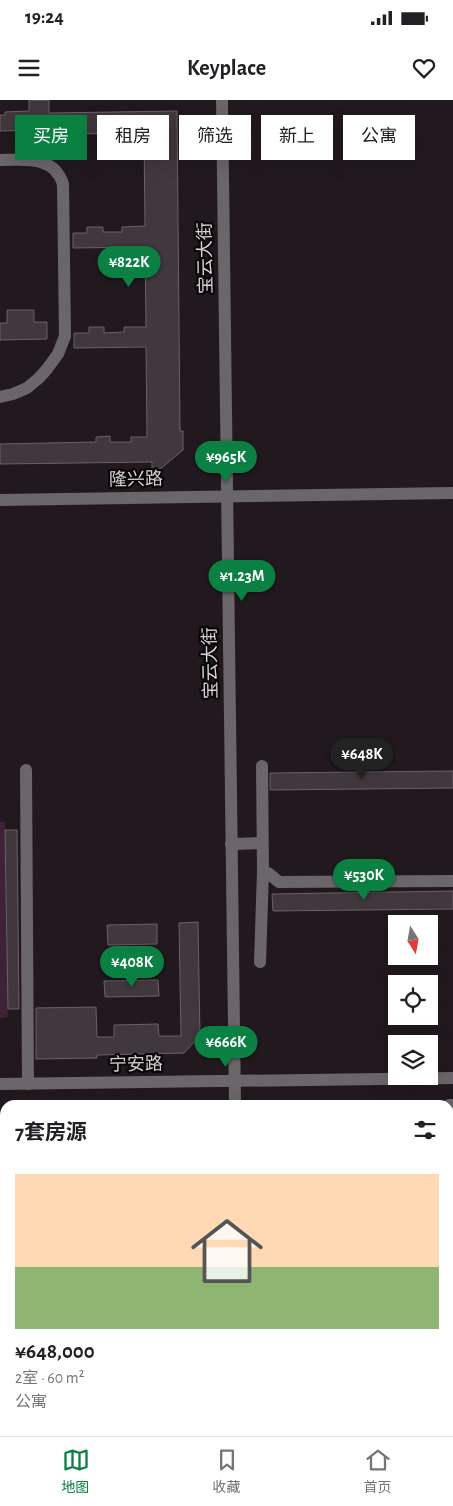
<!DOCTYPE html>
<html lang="zh">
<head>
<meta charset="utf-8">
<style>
	body { margin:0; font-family:"Alegreya Sans","Noto Sans SC",sans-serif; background:#f2f2f2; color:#202124; height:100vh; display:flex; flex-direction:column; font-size:19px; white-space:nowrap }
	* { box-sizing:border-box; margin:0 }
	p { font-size:16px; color:#757577 }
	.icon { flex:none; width:28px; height:28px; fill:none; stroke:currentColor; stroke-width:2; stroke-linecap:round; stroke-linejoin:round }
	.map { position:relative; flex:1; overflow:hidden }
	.side { position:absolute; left:0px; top:1000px; width:454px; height:336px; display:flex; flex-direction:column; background:#fff; border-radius:15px 15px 0 0; box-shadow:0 5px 20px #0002 }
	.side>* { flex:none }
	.guide { position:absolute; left:15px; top:15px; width:424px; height:45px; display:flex; gap:10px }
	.needle { width:32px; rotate:169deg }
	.controls { position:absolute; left:388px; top:815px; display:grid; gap:10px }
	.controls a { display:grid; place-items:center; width:50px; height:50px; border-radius:0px; background:#fff; box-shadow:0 5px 20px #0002; font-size:25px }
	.price { position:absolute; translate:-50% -42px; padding:0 11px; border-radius:18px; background:#0b8043; color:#fff; font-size:16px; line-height:32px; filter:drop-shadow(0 1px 2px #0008) }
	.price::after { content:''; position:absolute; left:50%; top:30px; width:15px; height:11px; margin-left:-8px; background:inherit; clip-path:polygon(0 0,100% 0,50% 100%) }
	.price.on { background:#222; color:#fff }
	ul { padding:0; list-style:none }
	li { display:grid; align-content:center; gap:10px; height:265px; padding:0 15px }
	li+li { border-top:1px solid #e0e0e0 }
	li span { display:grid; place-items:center; height:155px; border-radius:0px; color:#555 }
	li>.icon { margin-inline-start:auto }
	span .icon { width:90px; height:90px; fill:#fffc; stroke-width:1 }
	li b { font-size:21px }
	h2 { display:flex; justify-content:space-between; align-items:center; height:60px; padding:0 15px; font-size:21px }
	.tag { padding:0 18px; border-radius:0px; background:#fff; box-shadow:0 5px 20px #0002; font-size:18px; line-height:45px }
	.tag.on { background:#0b8043; color:#fff }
	.status { display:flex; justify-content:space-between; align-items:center; height:35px; padding:0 25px; background:#fff; direction:ltr }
	.status svg { height:14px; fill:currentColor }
	header { display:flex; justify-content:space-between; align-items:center; height:65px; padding:0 15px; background:#fff; font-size:22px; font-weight:700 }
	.menu { display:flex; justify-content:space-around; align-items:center; height:70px; border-top:1px solid #e0e0e0; background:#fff; font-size:14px; color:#757577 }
	.menu a { display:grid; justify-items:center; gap:2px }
	.menu .on { color:#0b8043 }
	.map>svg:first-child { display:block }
	.green { fill:#402237 }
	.building { fill:#41383e; stroke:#6b6167 }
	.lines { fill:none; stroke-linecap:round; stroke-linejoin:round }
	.path { stroke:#7a7378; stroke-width:2; stroke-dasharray:2.5 4; stroke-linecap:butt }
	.minor { stroke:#6b6669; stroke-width:12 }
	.labels { text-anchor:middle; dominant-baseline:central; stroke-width:4.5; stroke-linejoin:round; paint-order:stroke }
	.street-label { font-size:18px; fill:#d9d3d7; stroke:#080607 }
</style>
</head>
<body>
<div class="status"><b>19:24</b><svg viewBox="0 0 49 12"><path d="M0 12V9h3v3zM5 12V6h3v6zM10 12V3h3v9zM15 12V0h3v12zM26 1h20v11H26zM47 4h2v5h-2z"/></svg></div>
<header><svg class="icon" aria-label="menu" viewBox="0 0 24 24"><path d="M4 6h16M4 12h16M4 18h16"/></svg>Keyplace<svg class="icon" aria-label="heart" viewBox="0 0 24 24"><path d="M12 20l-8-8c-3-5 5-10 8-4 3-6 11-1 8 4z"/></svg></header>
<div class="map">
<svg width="453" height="1336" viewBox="0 0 453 1336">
	<rect width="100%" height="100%" fill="#21191e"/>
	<path class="green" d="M0 722H5L8 917 0 918Z"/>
	<g class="building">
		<path d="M29 0H49V13L177 11 180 331H183V350L160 369 152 370V362L0 364V344L96 342V337L110 336V342H131V337H147L146 247 74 248V233H89V227H104V233L124 232V227H146L145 147 73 148V133H87V127H103V132H122V127L145 126 144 33 69 34V29L0 31V15H5V12L29 11Z"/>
		<path d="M7 210H34V222H47V239L0 240V223H7Z"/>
		<path d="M453 671V688L270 690V673Z"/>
		<path d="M5 730H17L19 909H8Z"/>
		<path d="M453 791V809L273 811 272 794Z"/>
		<path d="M198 822 200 936 184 953 97 955V958L36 959V908L96 907 97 937H114V925L158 924 159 936H181L179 823Z"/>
		<path d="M157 824V844L108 845 107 825Z"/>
		<path d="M158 880 159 896 105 897 104 881Z"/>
	</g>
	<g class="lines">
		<g class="path">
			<path d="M449 1265 453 1262"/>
			<path d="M449 1292 453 1295"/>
		</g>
		<g class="minor">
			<path d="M222 0 235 1005"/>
			<path d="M0 60C24 60 54 55 63 84L65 236 58 254 47 269 39 278 27 288 13 294 0 297"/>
			<path d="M0 400 453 393"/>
			<path d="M26 670 28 984"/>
			<path d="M231 744 262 743"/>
			<path d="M263 771 268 773 279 782 453 781"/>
			<path d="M260 862 263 771 262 666"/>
			<path d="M0 984 453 978"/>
			<path d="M449 1005H453"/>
			<path d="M0 1076H5"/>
			<path d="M0 1127H5"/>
			<path d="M0 1182H5"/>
			<path d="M449 1213H453"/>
			<path d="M0 1235H5"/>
			<path d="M0 1285H5"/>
			<path d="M241 1331V1336"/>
			<path d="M293 1331 308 1332 313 1336"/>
			<path d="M117 1336V1331"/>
		</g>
	</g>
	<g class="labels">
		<g class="street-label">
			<text transform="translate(206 158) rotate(-91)">宝云大街</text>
			<text transform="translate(136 380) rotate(-1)">隆兴路</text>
			<text transform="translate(211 563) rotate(-91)">宝云大街</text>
			<text transform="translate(136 965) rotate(-1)">宁安路</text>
		</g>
	</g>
</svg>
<div class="controls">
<a><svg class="needle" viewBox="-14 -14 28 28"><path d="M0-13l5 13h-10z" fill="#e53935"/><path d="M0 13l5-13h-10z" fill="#757577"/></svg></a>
<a><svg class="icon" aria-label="locate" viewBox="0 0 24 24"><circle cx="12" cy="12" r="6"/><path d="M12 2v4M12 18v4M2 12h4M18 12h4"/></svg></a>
<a><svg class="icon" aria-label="layers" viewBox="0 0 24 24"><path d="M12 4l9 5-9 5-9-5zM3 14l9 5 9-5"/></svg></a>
</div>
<b class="price" style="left:129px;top:188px">¥822K</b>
<b class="price" style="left:226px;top:383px">¥965K</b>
<b class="price" style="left:242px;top:502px">¥1.23M</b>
<b class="price on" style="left:362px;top:680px">¥648K</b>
<b class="price" style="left:364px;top:801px">¥530K</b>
<b class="price" style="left:132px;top:888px">¥408K</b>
<b class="price" style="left:226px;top:968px">¥666K</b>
<div class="guide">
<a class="tag on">买房</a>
<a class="tag">租房</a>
<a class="tag">筛选</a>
<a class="tag">新上</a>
<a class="tag">公寓</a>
</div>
<section class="side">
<h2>7套房源<svg class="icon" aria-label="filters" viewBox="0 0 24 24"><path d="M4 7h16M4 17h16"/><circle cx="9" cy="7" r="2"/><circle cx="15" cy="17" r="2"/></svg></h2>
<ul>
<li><span style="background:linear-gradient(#ffd9b3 60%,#8fb573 0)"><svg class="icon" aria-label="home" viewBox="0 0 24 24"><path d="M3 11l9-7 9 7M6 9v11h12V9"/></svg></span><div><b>¥648,000</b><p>2室 · 60 m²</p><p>公寓</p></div></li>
</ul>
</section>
</div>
<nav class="menu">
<a class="on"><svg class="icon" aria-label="map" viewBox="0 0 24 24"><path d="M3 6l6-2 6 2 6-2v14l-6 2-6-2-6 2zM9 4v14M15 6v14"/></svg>地图</a>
<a><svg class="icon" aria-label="saved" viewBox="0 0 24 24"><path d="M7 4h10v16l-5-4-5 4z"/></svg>收藏</a>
<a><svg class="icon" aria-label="home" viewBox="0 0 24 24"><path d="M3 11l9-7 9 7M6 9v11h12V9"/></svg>首页</a>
</nav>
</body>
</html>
